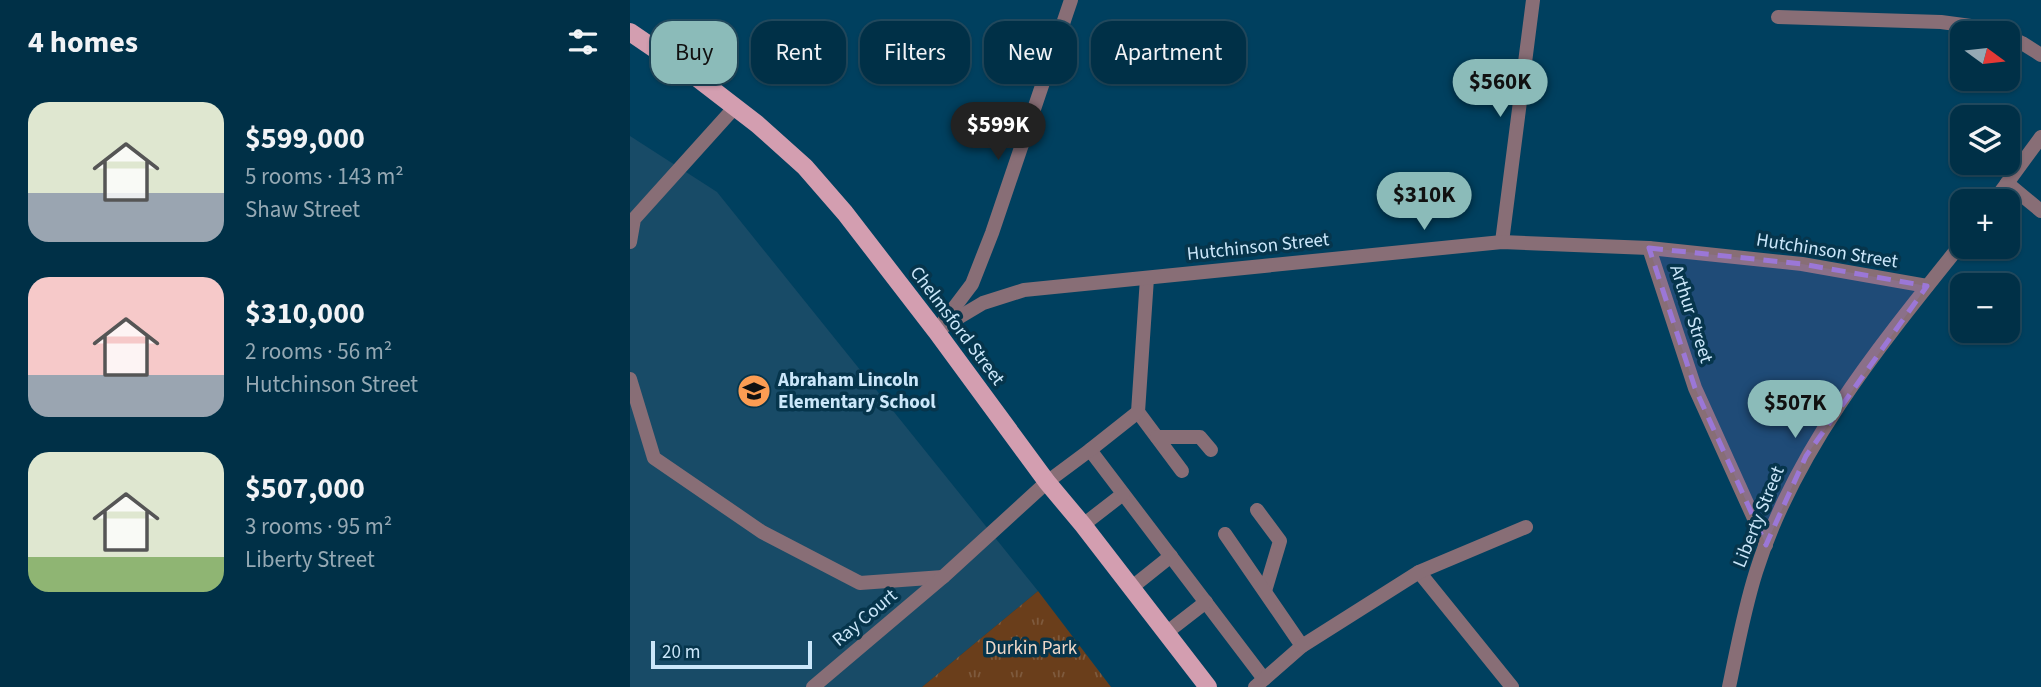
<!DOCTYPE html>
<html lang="en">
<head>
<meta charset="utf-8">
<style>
	body { margin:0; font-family:"Source Sans 3",sans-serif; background:#0a384e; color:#f1f3f6; height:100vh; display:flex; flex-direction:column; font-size:26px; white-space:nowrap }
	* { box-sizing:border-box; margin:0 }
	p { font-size:23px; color:#95a9b4 }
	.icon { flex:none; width:38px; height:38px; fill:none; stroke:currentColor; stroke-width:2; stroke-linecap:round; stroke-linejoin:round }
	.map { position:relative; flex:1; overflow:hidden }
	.side { display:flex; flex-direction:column; background:#003047; width:630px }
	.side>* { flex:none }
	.hud { position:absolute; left:21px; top:21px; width:665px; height:63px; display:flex; gap:14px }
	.needle { width:46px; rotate:105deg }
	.controls { position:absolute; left:1320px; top:21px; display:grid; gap:14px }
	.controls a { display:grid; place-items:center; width:70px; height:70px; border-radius:14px; background:#003047; box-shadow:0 2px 5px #0004,0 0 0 2px #224b60; font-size:35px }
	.scale { position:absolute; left:21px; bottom:18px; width:161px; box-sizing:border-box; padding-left:7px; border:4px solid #cbe7fa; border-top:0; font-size:19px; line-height:24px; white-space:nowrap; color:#cbe7fa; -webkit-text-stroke:5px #06354c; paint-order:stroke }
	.price { position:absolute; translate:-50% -60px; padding:0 16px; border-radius:24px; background:#8bbbb9; color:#111; font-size:23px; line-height:46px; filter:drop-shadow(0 2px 4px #0008) }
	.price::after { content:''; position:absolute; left:50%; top:42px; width:21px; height:16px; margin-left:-10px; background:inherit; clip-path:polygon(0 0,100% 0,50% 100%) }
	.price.selected { background:#222; color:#fff }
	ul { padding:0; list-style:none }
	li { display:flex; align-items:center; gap:21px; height:175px; padding:0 28px }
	li span { display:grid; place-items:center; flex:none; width:196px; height:140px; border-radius:21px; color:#555 }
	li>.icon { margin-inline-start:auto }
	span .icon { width:84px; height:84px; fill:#fffc; stroke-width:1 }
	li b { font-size:30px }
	h2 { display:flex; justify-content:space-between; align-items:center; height:84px; padding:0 28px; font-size:30px }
	.chip { padding:0 24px; border-radius:21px; background:#003047; box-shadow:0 2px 5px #0004,0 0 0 2px #224b60; font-size:24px; line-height:63px }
	.chip.selected { background:#8bbbb9; color:#111 }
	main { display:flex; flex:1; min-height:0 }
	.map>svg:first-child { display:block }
	.built { fill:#184b67 }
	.grass { fill:url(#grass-tufts) }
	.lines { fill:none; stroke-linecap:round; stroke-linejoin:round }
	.service { stroke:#886e76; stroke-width:14 }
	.minor { stroke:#886e76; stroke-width:14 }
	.tertiary { stroke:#886e76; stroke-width:14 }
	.primary { stroke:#d39eb0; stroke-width:18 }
	.marked { fill:#9b77d7; fill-opacity:0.2; stroke:#9b77d7; stroke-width:5; stroke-dasharray:14 9; stroke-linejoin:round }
	.labels { text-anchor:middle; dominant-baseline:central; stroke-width:7; stroke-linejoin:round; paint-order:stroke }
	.street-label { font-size:19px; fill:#cbe7fa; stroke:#06354c }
	.poi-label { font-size:19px; font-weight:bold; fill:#cbe7fa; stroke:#06354c; text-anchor:start }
	.park-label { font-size:19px; fill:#f0d8c8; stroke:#06354c }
</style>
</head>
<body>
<main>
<section class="side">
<h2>4 homes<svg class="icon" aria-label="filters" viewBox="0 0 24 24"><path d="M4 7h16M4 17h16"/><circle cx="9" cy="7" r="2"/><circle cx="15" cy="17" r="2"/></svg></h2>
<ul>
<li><span style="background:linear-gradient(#dfe7d0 65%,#9aa5b1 0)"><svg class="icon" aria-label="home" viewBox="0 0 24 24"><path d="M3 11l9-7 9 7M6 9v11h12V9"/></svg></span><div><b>$599,000</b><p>5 rooms · 143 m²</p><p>Shaw Street</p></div></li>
<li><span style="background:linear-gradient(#f6c9c9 70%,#9aa5b1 0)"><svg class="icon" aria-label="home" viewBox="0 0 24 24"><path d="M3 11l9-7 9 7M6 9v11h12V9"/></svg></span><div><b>$310,000</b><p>2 rooms · 56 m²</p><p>Hutchinson Street</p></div></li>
<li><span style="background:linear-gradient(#dfe7d0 75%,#8fb573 0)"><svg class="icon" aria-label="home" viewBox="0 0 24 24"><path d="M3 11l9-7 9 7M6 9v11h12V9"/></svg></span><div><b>$507,000</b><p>3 rooms · 95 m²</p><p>Liberty Street</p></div></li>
</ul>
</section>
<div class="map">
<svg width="1411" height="687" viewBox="0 0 1411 687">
	<defs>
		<pattern id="grass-tufts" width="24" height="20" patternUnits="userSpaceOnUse" patternTransform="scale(1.75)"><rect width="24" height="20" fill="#6a3e1b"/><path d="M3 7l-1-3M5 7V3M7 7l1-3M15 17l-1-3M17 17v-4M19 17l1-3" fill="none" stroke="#7e5a3d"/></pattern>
	</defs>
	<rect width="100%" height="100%" fill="#00405f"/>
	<path class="built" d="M0 136 87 192 408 591 292 687H0Z"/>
	<path class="grass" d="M408 591 481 687H292Z"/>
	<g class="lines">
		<g class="service">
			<path d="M1148 17 1311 22 1363 29 1372 33"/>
			<path d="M1377 36 1392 43 1411 55"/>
			<path d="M0 242 4 219 105 107"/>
			<path d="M517 278 508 412 552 471"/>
			<path d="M0 379 24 458 132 532 230 583 313 577"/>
			<path d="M527 437H570L581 450"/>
			<path d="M460 450 634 679"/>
			<path d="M627 510 650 541 635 591"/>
			<path d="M453 525 493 494"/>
			<path d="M595 534 672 646 625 687"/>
			<path d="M789 572 882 687"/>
			<path d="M501 588 541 556"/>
			<path d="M536 633 576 602"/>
			<path d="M672 646 789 572 896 527"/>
			<path d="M183 687 313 577 417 482 460 450 508 412"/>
		</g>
		<g class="minor">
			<path d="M1377 183 1411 211"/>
			<path d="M872 242 903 0"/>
			<path d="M1019 248 1065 388 1136 545"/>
			<path d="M311 325 342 284 362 233 441 0"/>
			<path d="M306 331 353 303 394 290 872 242 1019 248 1172 264 1297 286"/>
		</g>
		<g class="tertiary">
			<path d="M1364 201 1411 137"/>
			<path d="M1099 687C1107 649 1114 610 1126 572 1165 448 1251 344 1332 243"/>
		</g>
		<path class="primary" d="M0 32 66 77 127 124 175 167 215 213 306 331 417 482 453 525 578 687"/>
	</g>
	<path class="marked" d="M1019 248 1172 264 1297 286 1176 456 1136 545 1065 388Z"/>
	<defs>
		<symbol id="school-disc" viewBox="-11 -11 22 22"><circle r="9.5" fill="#fc9d53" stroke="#06354c"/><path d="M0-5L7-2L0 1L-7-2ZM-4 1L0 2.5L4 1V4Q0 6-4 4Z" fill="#111"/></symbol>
	</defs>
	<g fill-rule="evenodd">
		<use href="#school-disc" x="105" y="372" width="38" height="38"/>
	</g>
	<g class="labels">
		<g class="street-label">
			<text transform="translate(628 247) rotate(-6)">Hutchinson Street</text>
			<text transform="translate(1197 251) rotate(9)">Hutchinson Street</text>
			<text transform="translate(1061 314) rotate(72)">Arthur Street</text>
			<text transform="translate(327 326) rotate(53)">Chelmsford Street</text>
			<text transform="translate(1129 517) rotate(-68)">Liberty Street</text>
			<text transform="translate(235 618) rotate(-40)">Ray Court</text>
		</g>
		<g class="poi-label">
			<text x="148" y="380">Abraham Lincoln<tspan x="148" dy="22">Elementary School</tspan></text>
		</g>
		<g class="park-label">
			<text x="401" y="648">Durkin Park</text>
		</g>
	</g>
</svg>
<div class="controls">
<a><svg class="needle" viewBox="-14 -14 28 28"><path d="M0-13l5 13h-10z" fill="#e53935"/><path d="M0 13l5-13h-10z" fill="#95a9b4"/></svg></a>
<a><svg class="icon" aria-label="layers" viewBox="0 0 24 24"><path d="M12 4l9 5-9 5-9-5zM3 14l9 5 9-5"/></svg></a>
<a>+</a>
<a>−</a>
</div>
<div class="scale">20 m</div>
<b class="price" style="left:870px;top:119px">$560K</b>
<b class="price selected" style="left:368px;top:162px">$599K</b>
<b class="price" style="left:794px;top:232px">$310K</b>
<b class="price" style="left:1165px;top:440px">$507K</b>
<div class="hud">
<a class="chip selected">Buy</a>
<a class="chip">Rent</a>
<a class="chip">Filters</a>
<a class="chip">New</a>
<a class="chip">Apartment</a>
</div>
</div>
</main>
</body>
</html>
